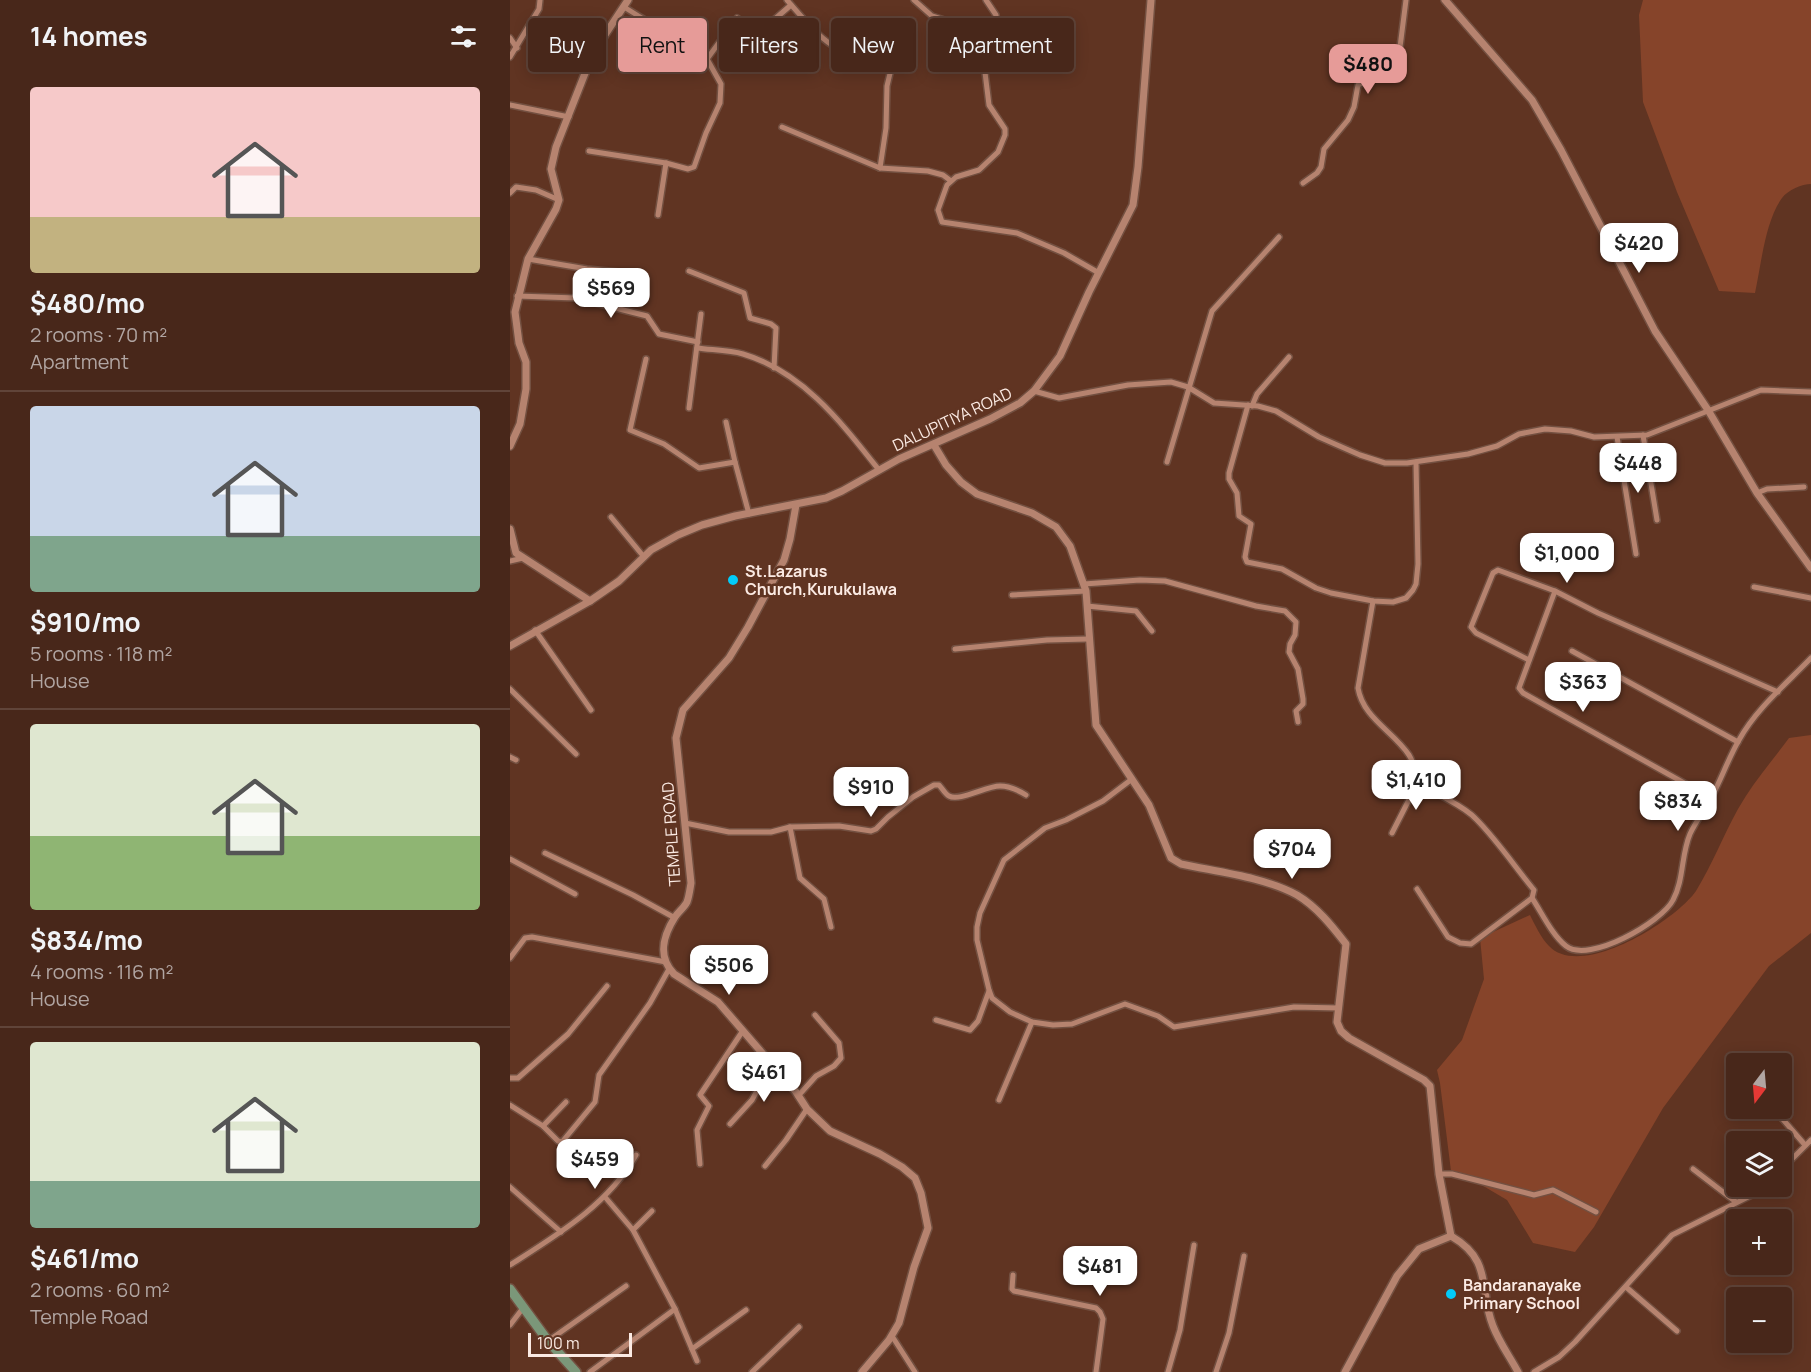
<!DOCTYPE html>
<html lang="en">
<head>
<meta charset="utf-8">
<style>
	body { margin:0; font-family:Manrope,sans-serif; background:#523327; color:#f1f3f6; height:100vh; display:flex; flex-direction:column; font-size:22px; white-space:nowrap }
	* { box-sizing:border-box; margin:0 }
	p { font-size:20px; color:#b1a5a2 }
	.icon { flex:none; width:33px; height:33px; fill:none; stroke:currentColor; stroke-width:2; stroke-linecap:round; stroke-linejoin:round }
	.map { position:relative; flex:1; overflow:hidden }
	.drawer { display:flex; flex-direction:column; background:#48271a; width:510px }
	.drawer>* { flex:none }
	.top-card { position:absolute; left:18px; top:18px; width:570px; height:54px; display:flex; gap:12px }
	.needle { width:39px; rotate:196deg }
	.buttons { position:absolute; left:1216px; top:1053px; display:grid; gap:12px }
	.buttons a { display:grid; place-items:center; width:66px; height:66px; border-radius:6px; background:#48271a; box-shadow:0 3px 15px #0003,0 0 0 2px #604439; font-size:30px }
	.scale { position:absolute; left:18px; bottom:15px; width:104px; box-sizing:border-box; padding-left:6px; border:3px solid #fbeae3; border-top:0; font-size:16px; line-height:21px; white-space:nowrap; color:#fbeae3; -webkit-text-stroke:4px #603422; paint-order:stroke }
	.price { position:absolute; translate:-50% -51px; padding:0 14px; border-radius:12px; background:#fff; color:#222; font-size:20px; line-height:39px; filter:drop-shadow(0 2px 3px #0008) }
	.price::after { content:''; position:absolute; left:50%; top:36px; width:18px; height:14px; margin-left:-9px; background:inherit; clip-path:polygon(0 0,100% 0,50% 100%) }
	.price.current { background:#e69b98; color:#111 }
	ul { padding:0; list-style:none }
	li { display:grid; align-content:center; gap:12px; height:318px; padding:0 30px }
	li+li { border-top:2px solid #604439 }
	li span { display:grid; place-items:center; height:186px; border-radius:6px; color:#555 }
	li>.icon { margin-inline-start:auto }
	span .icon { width:108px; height:108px; fill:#fffc; stroke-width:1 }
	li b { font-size:26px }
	h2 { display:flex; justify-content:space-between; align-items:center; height:72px; padding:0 30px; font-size:26px }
	.tag { padding:0 21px; border-radius:6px; background:#48271a; box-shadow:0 3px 15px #0003,0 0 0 2px #604439; font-size:21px; line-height:54px }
	.tag.current { background:#e69b98; color:#111 }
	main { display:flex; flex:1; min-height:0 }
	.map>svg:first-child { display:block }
	.green { fill:#86442a }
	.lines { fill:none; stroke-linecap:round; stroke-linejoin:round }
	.minor-casing { stroke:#735041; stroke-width:8 }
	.tertiary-casing { stroke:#735041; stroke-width:10 }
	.primary-casing { stroke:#735041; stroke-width:12 }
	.minor { stroke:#b6836f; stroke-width:5 }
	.tertiary { stroke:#b6836f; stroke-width:7 }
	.primary { stroke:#7b9779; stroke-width:9 }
	.poi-dot { fill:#02cbf9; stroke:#603422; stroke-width:2 }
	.labels { text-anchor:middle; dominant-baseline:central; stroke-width:5; stroke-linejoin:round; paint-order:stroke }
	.street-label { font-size:16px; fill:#fbeae3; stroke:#603422 }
	.poi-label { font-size:16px; font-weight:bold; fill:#fbeae3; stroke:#603422; text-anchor:start }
</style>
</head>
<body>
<main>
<section class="drawer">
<h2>14 homes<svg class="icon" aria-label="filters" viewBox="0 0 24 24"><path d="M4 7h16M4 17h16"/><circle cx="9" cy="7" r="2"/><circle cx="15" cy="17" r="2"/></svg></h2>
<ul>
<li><span style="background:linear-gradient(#f6c9c9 70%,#c2b280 0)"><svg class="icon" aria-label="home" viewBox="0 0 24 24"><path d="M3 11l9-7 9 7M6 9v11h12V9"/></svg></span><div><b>$480/mo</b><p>2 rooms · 70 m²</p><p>Apartment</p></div></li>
<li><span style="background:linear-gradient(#c9d6e8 70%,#7fa58c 0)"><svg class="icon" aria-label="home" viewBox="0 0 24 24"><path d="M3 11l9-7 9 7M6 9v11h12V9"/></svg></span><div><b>$910/mo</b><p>5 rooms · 118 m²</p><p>House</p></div></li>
<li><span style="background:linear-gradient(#dfe7d0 60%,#8fb573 0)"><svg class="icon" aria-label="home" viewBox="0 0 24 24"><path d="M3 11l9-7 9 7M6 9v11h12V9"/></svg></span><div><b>$834/mo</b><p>4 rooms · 116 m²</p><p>House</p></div></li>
<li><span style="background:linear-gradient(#dfe7d0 75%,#7fa58c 0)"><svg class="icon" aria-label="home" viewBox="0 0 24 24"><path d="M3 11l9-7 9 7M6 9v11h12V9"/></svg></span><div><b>$461/mo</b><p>2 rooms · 60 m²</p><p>Temple Road</p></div></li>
</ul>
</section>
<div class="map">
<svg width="1301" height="1372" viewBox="0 0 1301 1372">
	<rect width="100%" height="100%" fill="#603422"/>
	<g class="green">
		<path d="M1133 0H1301V184C1292 184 1278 190 1272 198 1255 221 1251 266 1245 293L1209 291 1167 192 1133 102 1129 15Z"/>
		<path d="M1301 735V933L1259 966 1153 1108 1084 1227 1065 1252 1023 1243 997 1200 953 1174 941 1171 930 1083 927 1070 952 1040 974 979 970 938 1020 915C1025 925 1031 938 1039 946 1071 980 1165 921 1186 891 1202 865 1213 836 1228 809 1242 784 1262 761 1279 738Z"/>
	</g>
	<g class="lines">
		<defs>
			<g id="minor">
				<path d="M277 0C310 38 326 60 381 61L382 65 377 86 376 128 370 168"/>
				<path d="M404 0 422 16 468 31 477 40"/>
				<path d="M476 0 486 15 487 24 485 33 477 40 473 56 479 105 495 129V135L488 152 469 170 446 177 437 185 428 210 432 222 507 233 554 253 589 273"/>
				<path d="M114 7 172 43"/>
				<path d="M0 38 7 48"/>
				<path d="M0 57 29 9 30 0"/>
				<path d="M0 105 59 117"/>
				<path d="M272 127 370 168 418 171 433 175 441 181"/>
				<path d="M79 151 156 163 178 169 184 167 196 133 210 103 211 84 197 59 227 18 246 32 251 31 281 5"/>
				<path d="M793 183 807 173 811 167 814 149 838 120 844 107 848 85 883 70 888 63 896 0"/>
				<path d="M0 193 6 187 26 190 49 200"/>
				<path d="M148 215 156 163"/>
				<path d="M18 259 77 269 119 273"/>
				<path d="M179 271 234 293 240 318 261 324 266 328 264 368"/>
				<path d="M7 296 66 298 137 316 149 334 188 342"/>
				<path d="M187 348C202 350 219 350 233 354 293 372 331 422 369 470"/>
				<path d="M136 359 120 430 154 444 189 468 225 462 239 514"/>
				<path d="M524 391 549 398 618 385 661 382 678 387 704 403 748 406 766 411 809 437 850 455 875 463H897L958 454 987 446 1009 434 1035 429 1061 431 1084 437 1137 435 1251 390 1301 392"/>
				<path d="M738 405 719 473V479L727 493 729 516 741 524 735 557 737 562 772 569 806 588 821 593 863 601 883 602 896 598 903 590 906 584 908 564 906 462"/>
				<path d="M742 406 747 394 779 357"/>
				<path d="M179 408 191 314"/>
				<path d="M216 422 225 462"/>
				<path d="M1133 435 1147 520"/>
				<path d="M1107 437 1126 554"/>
				<path d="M657 462 702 311 769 237"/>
				<path d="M1247 493 1257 489 1294 487"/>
				<path d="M101 517 134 557"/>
				<path d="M0 561 13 558"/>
				<path d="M574 584 630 580 655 581 746 606 775 611 786 622 785 635 780 644 779 652 788 669 793 699V704L786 711 788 722"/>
				<path d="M1244 587 1301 598"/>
				<path d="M1045 591 1009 688 1013 693 1201 798"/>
				<path d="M502 595 576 591"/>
				<path d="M863 601 848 688C853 718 883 731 899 755 905 764 903 774 913 783 929 798 951 803 966 819 987 840 1005 867 1024 890L1022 898 961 944 950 943 938 937 907 889"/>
				<path d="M577 606 626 611 642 631"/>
				<path d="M25 630 81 710"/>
				<path d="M445 649 537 640 578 639"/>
				<path d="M1062 651 1228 742"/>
				<path d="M1019 660 966 633 961 627 983 573 988 570 1045 591 1088 613 1268 692"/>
				<path d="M0 689 66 754"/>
				<path d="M0 757 6 760"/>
				<path d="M622 779 593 801 556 820 535 828 494 860 470 913 467 927V940L479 990 482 998 500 1012 522 1022 543 1025 562 1024 615 1004 648 1016 664 1027 784 1007 829 1008"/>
				<path d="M175 823 219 832H261L280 827 329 826 361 831 366 829 378 817 403 797 424 785H429C432 788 435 794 439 796 449 802 476 786 490 786 500 786 508 790 516 795"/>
				<path d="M280 827 290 878 314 899 321 927"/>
				<path d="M882 833 909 780"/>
				<path d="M35 853 123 895 165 918"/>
				<path d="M0 859 65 894"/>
				<path d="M1022 898C1032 913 1042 935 1056 946 1079 964 1152 922 1163 900 1174 880 1171 855 1180 834 1186 821 1195 810 1201 798 1211 780 1218 759 1229 740 1246 709 1276 684 1301 658"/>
				<path d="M0 958 15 938 22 937 156 962"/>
				<path d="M426 1020 460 1030 468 1021 479 991"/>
				<path d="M0 1078H8L58 1034 97 986"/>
				<path d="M288 1096 306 1076 324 1066 331 1058 329 1043 305 1015"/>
				<path d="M489 1100 522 1022"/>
				<path d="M0 1105 33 1126 48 1141 52 1142 85 1102 89 1075 140 1003 159 969"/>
				<path d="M1263 1108 1295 1145"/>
				<path d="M220 1124 242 1100 262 1063"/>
				<path d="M33 1126 56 1102"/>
				<path d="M190 1164 187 1130 199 1106 190 1095 232 1032"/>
				<path d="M255 1166 276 1140 297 1109"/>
				<path d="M1183 1169 1226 1202"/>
				<path d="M1272 1169 1301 1140"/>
				<path d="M929 1174H942L1024 1195 1043 1190 1086 1212"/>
				<path d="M0 1187 51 1232"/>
				<path d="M95 1197 123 1230 142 1211"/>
				<path d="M123 1230 165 1309 187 1361"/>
				<path d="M0 1265C47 1235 98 1205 126 1155"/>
				<path d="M503 1275 502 1289 504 1291 586 1308 590 1312 593 1319 586 1372"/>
				<path d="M1116 1287 1167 1331"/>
				<path d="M0 1325 13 1308"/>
				<path d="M382 1336 405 1372"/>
				<path d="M38 1341 116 1286"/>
				<path d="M182 1349 236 1310"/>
				<path d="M80 1372 165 1309"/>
				<path d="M242 1372 289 1327"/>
				<path d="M658 1372 670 1330 684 1245"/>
				<path d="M706 1372 719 1333 734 1256"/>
				<path d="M1024 1372 1049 1357 1065 1342 1162 1235 1250 1191 1254 1186"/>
			</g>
			<g id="tertiary">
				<path d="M935 0 1022 100 1051 150 1145 331 1198 410 1247 493 1301 568"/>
				<path d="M424 445 436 465 451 482 467 494 522 513 546 527 560 546 576 591 586 725 639 805 661 858 671 864C708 872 754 877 787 895 807 907 822 926 836 944L827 1022 831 1031 839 1038 914 1080 920 1086 929 1174 941 1236 909 1249 887 1276 835 1372"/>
				<path d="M0 446 10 424 16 389V362L9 343 5 312 18 259 46 209 49 200 41 169 46 147 83 53 118 0"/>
				<path d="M286 505 280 539 274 560 238 627 219 658 173 710 166 738 181 883C180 889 179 897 177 902 174 908 168 912 165 917 153 936 147 956 164 974L208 1002 286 1092 297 1109 320 1131 370 1154 392 1167 405 1178 411 1193 418 1228 404 1267 389 1323 379 1340 352 1372"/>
				<path d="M0 529 6 553 80 601"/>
				<path d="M0 646 80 601 109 581 141 550 168 535 192 525 225 516 316 498 332 491 389 459 480 419 510 403 524 391 550 356 579 292 623 205 628 167 641 0"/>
				<path d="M941 1236C984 1261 968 1289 983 1326 989 1342 1000 1357 1008 1372"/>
			</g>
			<path id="primary" d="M0 1289 38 1341 66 1372"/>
		</defs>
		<use href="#minor" class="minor-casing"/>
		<use href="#tertiary" class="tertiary-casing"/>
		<use href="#primary" class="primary-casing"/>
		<use href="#minor" class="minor"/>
		<use href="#tertiary" class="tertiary"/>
		<use href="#primary" class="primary"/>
	</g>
	<g class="poi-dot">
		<circle cx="223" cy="580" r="6"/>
		<circle cx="941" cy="1294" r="6"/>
	</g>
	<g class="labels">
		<g class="street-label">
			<text transform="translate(442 419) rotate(-25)">DALUPITIYA ROAD</text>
			<text transform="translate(161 834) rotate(-94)">TEMPLE ROAD</text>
		</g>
		<g class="poi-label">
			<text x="235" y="571">St.Lazarus<tspan x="235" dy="18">Church,Kurukulawa</tspan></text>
			<text x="953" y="1285">Bandaranayake<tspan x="953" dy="18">Primary School</tspan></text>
		</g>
	</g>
</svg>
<div class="buttons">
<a><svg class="needle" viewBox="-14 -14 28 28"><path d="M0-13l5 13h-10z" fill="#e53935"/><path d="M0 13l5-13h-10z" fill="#b1a5a2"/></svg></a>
<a><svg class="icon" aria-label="layers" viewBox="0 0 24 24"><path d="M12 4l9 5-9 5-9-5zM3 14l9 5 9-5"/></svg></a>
<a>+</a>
<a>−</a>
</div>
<div class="scale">100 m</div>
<b class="price current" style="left:858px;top:95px">$480</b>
<b class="price" style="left:1129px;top:274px">$420</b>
<b class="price" style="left:101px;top:319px">$569</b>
<b class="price" style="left:1128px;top:494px">$448</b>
<b class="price" style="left:1057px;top:584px">$1,000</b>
<b class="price" style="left:1073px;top:713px">$363</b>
<b class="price" style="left:906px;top:811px">$1,410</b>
<b class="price" style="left:361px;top:818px">$910</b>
<b class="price" style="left:1168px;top:832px">$834</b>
<b class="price" style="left:782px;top:880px">$704</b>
<b class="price" style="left:219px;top:996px">$506</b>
<b class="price" style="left:254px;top:1103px">$461</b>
<b class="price" style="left:85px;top:1190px">$459</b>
<b class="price" style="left:590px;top:1297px">$481</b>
<div class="top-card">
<a class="tag">Buy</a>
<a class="tag current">Rent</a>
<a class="tag">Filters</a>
<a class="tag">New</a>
<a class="tag">Apartment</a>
</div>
</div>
</main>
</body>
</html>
